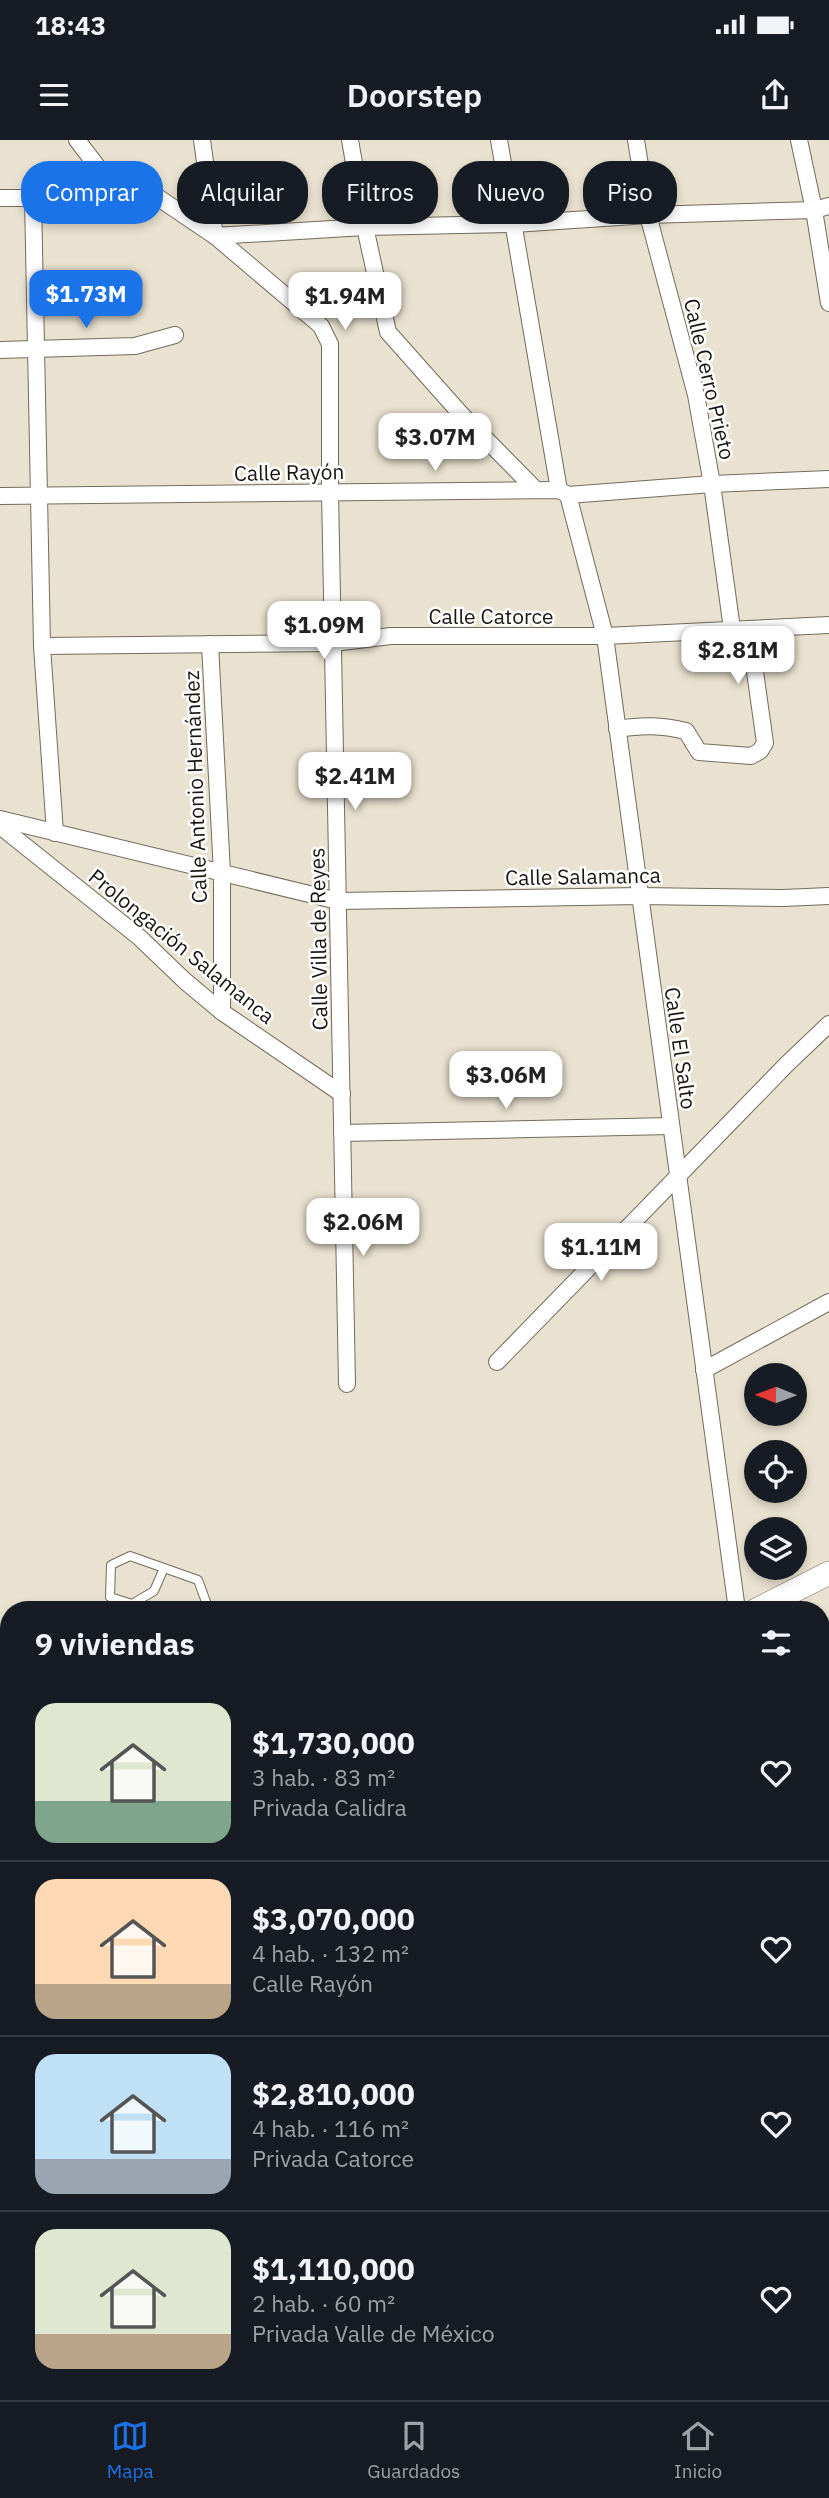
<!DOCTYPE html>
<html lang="es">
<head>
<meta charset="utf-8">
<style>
	body { margin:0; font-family:"IBM Plex Sans",sans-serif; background:#20242c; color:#f1f3f6; height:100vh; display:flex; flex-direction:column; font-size:26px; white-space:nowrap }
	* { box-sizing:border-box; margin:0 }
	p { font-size:23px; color:#9ea1a6 }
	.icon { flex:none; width:38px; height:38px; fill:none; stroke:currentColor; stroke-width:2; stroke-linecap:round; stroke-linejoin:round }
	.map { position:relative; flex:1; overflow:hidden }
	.details { position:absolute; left:0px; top:1461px; width:830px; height:800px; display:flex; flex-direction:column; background:#171b24; border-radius:28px 28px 0 0; box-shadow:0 4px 10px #0003 }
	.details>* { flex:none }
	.guide { position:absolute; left:21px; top:21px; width:788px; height:63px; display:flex; gap:14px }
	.needle { width:46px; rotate:271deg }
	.controls { position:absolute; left:744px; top:1223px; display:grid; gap:14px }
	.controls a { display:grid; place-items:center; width:63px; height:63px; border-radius:50%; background:#171b24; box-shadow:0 4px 10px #0003; font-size:35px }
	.price { position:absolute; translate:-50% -60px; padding:0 16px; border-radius:14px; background:#fff; color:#222; font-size:23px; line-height:46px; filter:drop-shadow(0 2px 4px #0008) }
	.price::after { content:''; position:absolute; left:50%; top:42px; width:21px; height:16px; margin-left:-10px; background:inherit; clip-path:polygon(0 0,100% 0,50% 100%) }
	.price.selected { background:#1a73e8; color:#fff }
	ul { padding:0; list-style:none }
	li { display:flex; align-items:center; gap:21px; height:175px; padding:0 35px }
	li+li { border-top:2px solid #363941 }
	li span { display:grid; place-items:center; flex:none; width:196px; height:140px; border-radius:21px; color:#555 }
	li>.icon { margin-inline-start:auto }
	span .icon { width:84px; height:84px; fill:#fffc; stroke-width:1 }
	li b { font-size:30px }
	h2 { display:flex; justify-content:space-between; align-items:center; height:84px; padding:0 35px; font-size:30px }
	.chip { padding:0 24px; border-radius:28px; background:#171b24; box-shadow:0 4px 10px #0003; font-size:24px; line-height:63px }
	.chip.selected { background:#1a73e8; color:#fff }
	.status { display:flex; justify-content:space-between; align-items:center; height:49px; padding:0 35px; background:#171b24; direction:ltr }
	.status svg { height:19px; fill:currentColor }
	header { display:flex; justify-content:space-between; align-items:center; height:91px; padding:0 35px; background:#171b24; font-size:32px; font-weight:600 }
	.tab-bar { display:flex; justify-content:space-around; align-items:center; height:98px; border-top:2px solid #363941; background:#171b24; font-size:19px; color:#9ea1a6 }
	.tab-bar a { display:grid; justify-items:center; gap:4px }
	.tab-bar .selected { color:#1a73e8 }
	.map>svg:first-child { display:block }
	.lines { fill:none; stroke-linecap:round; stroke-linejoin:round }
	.lane-casing { stroke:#736b5b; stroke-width:10 }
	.street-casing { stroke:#736b5b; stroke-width:18 }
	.secondary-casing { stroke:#736b5b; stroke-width:24 }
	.highway-casing { stroke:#736b5b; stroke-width:30 }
	.lane { stroke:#fff; stroke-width:8 }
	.street { stroke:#fff; stroke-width:16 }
	.secondary { stroke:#fff; stroke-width:23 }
	.highway { stroke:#fff; stroke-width:28 }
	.labels { text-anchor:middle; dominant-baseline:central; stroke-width:5; stroke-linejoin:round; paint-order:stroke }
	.street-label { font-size:21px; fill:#191610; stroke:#fff }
</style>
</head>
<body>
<div class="status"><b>18:43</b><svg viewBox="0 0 49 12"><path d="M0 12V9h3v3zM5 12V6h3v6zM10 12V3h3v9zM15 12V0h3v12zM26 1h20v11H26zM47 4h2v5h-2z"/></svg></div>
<header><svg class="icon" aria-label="menu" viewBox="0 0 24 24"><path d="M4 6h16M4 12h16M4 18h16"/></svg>Doorstep<svg class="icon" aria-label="share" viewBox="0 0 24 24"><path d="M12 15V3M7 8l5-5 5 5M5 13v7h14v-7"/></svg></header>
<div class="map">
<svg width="829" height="2260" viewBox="0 0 829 2260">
	<rect width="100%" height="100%" fill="#eae2d0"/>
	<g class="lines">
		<defs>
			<g id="lane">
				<path d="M164 1428 154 1451 132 1464 110 1457 111 1425 130 1416 198 1440 209 1470"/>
				<path d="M821 2077 829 2078"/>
				<path d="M321 2260 332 2252"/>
			</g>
			<g id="street">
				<path d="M77 0 106 38"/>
				<path d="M202 0 215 96"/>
				<path d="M350 0 365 87 388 192 460 273 536 350"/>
				<path d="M499 0 559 350"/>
				<path d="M636 0 648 75 696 255 712 344 732 489"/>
				<path d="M799 0 814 70 829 163"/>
				<path d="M0 58H33L94 44 106 38 144 48 215 96 321 186 330 204V352L347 1244"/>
				<path d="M33 58 42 506 55 693"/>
				<path d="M215 96 365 87 514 84 648 75 814 70 829 66"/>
				<path d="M0 210 135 206 175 195"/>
				<path d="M568 355 605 496 737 1470"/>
				<path d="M0 356 559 350 568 355 712 344 829 339"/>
				<path d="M210 504 222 733V872"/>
				<path d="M42 506 333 503 391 496H605L829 485"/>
				<path d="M617 589C642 585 662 585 686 591L699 612 751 616 760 611 765 603 749 489"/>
				<path d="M0 679 338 761 639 756 783 758 829 756"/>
				<path d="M0 686 139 797 185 841 222 872 342 954"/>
				<path d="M342 993 671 986"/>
				<path d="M497 1222 787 924 829 884"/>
				<path d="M704 1230 829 1162"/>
				<path d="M0 1777 9 1780"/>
				<path d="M821 2192 829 2193"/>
				<path d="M648 2252V2260"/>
			</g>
			<g id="secondary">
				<path d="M756 1470 829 1433"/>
				<path d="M0 1547 9 1550"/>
				<path d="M821 1666 829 1662"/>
				<path d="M0 1742 9 1744"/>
				<path d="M821 1894 829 1896"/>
				<path d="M0 2062 9 2063"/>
				<path d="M0 2084 9 2085"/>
				<path d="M471 2252V2260"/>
			</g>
			<g id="highway">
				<path d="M821 1537 829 1532"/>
				<path d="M821 1571 829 1567"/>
				<path d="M0 1634 9 1637"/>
				<path d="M0 1689 9 1691"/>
			</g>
		</defs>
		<use href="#lane" class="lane-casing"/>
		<use href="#street" class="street-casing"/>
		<use href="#secondary" class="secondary-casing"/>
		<use href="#highway" class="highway-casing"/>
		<use href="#lane" class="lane"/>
		<use href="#street" class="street"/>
		<use href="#secondary" class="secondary"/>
		<use href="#highway" class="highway"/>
	</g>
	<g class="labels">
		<g class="street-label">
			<text transform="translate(710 239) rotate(77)">Calle Cerro Prieto</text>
			<text transform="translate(289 332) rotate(-1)">Calle Rayón</text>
			<text x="491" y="476">Calle Catorce</text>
			<text transform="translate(195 647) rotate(-92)">Calle Antonio Hernández</text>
			<text transform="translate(583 736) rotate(-1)">Calle Salamanca</text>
			<text transform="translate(318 799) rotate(-91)">Calle Villa de Reyes</text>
			<text transform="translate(182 806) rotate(39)">Prolongación Salamanca</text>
			<text transform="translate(681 908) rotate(82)">Calle El Salto</text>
		</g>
	</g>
</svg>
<div class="controls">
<a><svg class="needle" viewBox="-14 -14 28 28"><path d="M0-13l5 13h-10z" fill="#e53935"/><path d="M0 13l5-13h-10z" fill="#9ea1a6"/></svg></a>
<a><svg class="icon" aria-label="locate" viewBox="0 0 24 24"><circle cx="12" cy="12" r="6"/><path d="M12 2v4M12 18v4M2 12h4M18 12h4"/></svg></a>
<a><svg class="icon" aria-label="layers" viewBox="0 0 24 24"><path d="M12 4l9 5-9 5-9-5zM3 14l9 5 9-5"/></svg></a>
</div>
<b class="price selected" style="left:86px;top:190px">$1.73M</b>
<b class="price" style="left:345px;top:192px">$1.94M</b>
<b class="price" style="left:435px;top:333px">$3.07M</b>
<b class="price" style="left:324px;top:521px">$1.09M</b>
<b class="price" style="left:738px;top:546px">$2.81M</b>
<b class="price" style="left:355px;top:672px">$2.41M</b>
<b class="price" style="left:506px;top:971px">$3.06M</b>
<b class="price" style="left:363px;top:1118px">$2.06M</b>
<b class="price" style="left:601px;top:1143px">$1.11M</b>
<div class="guide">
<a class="chip selected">Comprar</a>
<a class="chip">Alquilar</a>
<a class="chip">Filtros</a>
<a class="chip">Nuevo</a>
<a class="chip">Piso</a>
</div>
<section class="details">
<h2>9 viviendas<svg class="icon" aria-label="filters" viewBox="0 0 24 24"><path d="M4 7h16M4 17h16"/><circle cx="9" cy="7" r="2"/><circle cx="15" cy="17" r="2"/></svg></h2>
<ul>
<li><span style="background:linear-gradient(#dfe7d0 70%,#7fa58c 0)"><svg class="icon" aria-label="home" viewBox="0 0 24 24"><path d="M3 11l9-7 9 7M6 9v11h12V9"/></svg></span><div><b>$1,730,000</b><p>3 hab. · 83 m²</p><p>Privada Calidra</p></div><svg class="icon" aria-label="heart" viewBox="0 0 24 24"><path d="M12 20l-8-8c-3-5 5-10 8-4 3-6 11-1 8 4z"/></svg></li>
<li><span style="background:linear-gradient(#ffd9b3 75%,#b9a48a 0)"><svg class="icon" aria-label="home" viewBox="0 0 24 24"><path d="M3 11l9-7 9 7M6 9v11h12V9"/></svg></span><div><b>$3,070,000</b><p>4 hab. · 132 m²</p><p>Calle Rayón</p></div><svg class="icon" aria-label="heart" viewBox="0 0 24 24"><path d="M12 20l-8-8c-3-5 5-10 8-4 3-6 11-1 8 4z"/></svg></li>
<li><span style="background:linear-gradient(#bfe0f5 75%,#9aa5b1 0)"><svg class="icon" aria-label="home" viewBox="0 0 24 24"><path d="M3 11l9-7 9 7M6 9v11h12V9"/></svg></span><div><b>$2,810,000</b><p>4 hab. · 116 m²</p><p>Privada Catorce</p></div><svg class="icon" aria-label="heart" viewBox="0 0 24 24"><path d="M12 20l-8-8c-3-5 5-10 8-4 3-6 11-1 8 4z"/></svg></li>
<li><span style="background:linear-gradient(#dfe7d0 75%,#b9a48a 0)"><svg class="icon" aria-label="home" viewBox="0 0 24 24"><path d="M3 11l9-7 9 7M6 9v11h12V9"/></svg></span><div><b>$1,110,000</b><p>2 hab. · 60 m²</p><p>Privada Valle de México</p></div><svg class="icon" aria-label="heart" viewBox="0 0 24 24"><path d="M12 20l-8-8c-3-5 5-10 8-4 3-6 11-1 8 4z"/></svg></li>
</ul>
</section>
</div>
<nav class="tab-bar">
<a class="selected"><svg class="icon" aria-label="map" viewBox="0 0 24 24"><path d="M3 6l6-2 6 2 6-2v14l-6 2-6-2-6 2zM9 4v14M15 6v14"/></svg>Mapa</a>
<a><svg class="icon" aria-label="saved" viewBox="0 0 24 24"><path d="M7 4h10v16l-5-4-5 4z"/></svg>Guardados</a>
<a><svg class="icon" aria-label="home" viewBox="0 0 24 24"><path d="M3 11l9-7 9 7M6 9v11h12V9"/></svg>Inicio</a>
</nav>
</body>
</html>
